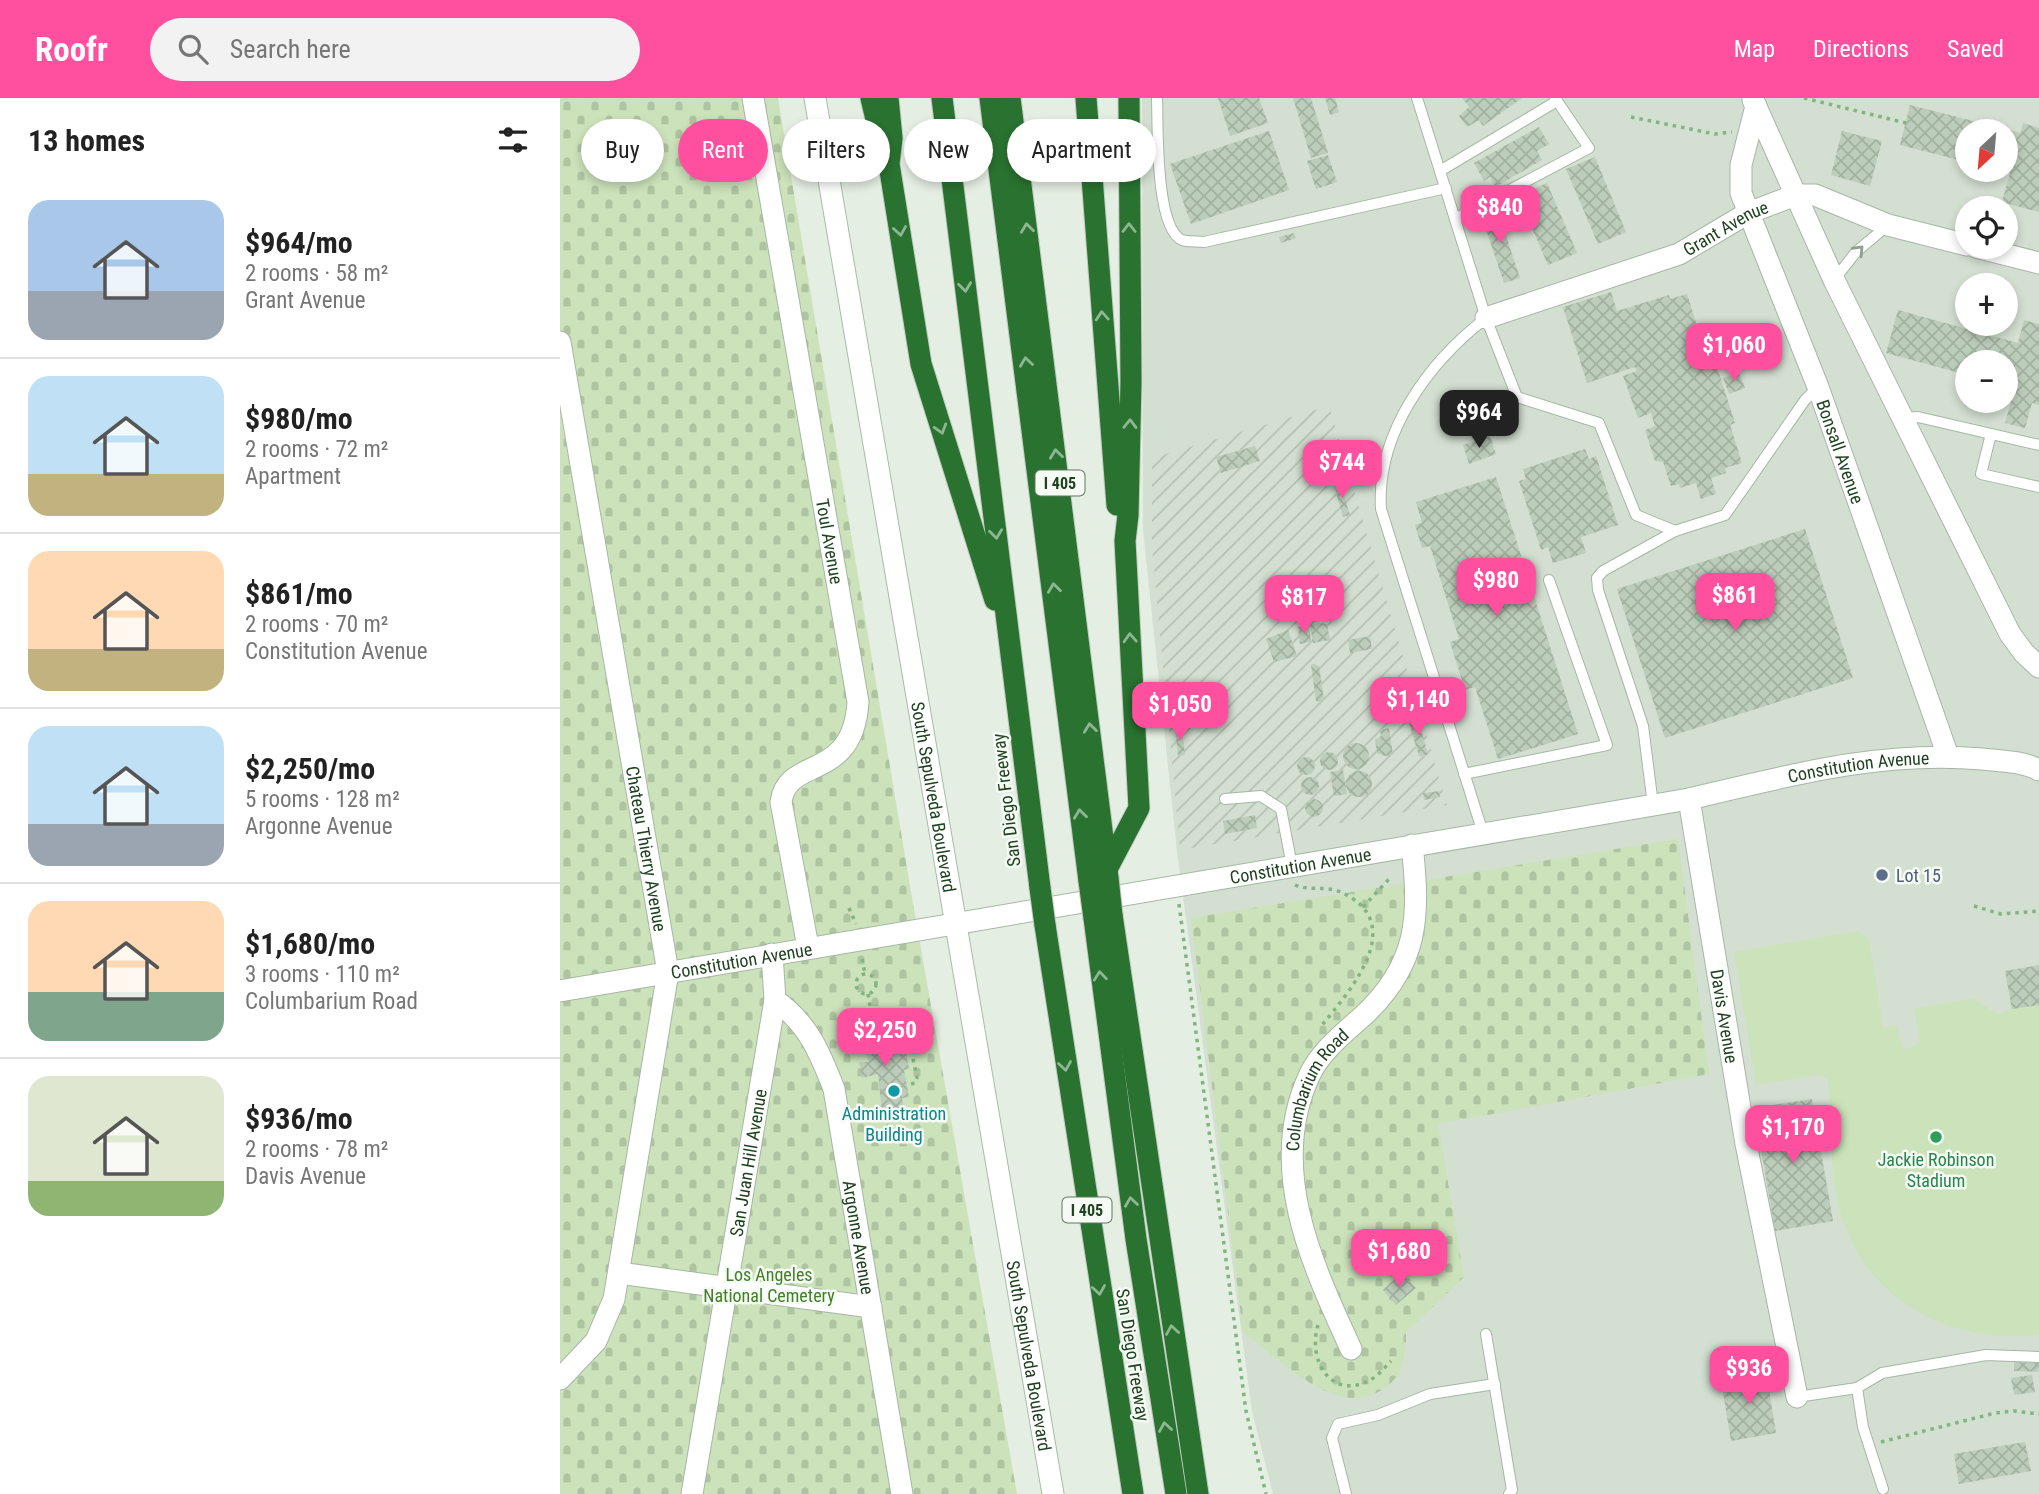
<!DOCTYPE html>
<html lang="en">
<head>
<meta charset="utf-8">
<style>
	body { margin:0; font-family:"Roboto Condensed",sans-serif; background:#f2f2f2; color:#222; height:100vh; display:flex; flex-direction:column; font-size:26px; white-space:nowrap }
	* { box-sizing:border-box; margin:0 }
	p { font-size:23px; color:#767676 }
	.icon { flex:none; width:38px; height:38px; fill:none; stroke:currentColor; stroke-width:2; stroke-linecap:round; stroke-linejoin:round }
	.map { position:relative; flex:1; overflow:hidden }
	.panel { display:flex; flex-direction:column; background:#fff; width:560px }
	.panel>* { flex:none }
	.top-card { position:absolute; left:21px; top:21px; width:665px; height:63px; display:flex; gap:14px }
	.needle { width:46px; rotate:206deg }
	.buttons { position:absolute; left:1395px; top:21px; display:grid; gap:14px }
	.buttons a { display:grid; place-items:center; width:63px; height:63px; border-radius:50%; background:#fff; box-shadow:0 4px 10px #0003; font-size:35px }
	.price { position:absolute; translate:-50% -60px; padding:0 16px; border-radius:14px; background:#ff50a0; color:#fff; font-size:23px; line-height:46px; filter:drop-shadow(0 2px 4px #0008) }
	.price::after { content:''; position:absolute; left:50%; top:42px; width:21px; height:16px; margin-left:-10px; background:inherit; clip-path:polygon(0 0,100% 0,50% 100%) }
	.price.on { background:#222; color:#fff }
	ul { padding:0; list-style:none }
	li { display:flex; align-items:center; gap:21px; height:175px; padding:0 28px }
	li+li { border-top:2px solid #e0e0e0 }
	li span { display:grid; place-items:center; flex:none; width:196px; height:140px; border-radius:21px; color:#555 }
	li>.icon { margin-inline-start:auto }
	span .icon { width:84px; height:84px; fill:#fffc; stroke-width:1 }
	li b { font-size:30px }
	h2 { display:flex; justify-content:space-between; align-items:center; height:84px; padding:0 28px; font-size:30px }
	.chip { padding:0 24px; border-radius:32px; background:#fff; box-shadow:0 4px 10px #0003; font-size:24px; line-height:63px }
	.chip.on { background:#ff50a0; color:#fff }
	header { display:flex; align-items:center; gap:42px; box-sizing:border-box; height:98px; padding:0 35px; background:#ff50a0; color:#fff }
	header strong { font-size:33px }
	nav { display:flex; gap:38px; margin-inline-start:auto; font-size:24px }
	.search { width:490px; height:63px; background:#f2f2f2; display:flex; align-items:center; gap:18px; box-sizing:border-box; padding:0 24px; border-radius:38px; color:#767676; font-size:26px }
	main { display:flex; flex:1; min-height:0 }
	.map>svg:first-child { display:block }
	.built { fill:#d3dfd1; fill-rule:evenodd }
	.industrial { fill:url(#industrial-furrows) }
	.cemetery { fill:url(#cemetery-stones) }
	.park { fill:#cbe2ba }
	.building { fill:url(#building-cross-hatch) }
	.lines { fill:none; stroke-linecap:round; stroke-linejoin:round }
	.lane-casing { stroke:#a6b7a5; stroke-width:12 }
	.street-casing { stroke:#a6b7a5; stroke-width:23 }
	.secondary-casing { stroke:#a5bea3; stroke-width:23 }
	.highway-casing { stroke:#c1cac1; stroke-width:23 }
	.path { stroke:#81b580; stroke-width:3.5; stroke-dasharray:3.5 5; stroke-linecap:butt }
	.lane { stroke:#fff; stroke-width:10 }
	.street { stroke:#fff; stroke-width:21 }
	.secondary { stroke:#fff; stroke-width:21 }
	.highway { stroke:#297230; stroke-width:21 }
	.highway-bridge-casing { stroke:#c1cac1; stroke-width:23; stroke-linecap:butt }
	.highway-bridge { stroke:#297230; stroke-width:21 }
	.oneway { stroke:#8fb692 }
	.oneway2 { stroke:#90a090 }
	.service-dot { fill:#5c6f8a; stroke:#f5faf4; stroke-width:2.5 }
	.culture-dot { fill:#0f9aa8; stroke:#f5faf4; stroke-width:2.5 }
	.leisure-dot { fill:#2e9e5b; stroke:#f5faf4; stroke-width:2.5 }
	.labels { text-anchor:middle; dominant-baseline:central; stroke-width:5; stroke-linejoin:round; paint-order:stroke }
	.shield { fill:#f5faf4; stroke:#607960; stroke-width:2 }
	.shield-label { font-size:16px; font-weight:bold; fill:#204221 }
	.street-label { font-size:18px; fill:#204221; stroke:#f5faf4 }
	.service-label { font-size:18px; fill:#4e5e75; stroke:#f5faf4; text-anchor:start }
	.culture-label { font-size:18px; fill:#0d838f; stroke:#f5faf4 }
	.leisure-label { font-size:18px; fill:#27864d; stroke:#f5faf4 }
	.park-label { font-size:18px; fill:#417e26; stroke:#f5faf4 }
</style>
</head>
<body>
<header>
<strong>Roofr</strong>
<div class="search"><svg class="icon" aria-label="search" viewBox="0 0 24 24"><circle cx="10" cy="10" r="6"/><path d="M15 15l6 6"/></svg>Search here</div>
<nav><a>Map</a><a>Directions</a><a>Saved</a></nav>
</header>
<main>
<section class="panel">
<h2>13 homes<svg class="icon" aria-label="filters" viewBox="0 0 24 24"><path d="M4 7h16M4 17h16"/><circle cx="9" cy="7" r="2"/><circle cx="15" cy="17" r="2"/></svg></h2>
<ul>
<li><span style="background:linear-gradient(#a9c7e8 65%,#9aa5b1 0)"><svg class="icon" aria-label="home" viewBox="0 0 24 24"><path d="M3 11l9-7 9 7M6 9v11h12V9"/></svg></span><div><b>$964/mo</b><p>2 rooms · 58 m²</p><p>Grant Avenue</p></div></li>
<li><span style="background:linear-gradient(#bfe0f5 70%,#c2b280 0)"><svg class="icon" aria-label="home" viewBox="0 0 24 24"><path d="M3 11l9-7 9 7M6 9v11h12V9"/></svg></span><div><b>$980/mo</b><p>2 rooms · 72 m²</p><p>Apartment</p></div></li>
<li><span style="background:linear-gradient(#ffd9b3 70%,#c2b280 0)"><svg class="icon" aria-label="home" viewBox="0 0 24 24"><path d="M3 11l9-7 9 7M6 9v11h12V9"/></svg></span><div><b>$861/mo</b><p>2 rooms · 70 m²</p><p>Constitution Avenue</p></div></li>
<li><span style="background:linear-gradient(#bfe0f5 70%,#9aa5b1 0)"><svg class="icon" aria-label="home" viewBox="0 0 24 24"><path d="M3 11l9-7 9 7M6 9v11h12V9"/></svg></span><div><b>$2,250/mo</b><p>5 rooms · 128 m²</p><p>Argonne Avenue</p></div></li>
<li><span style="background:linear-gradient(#ffd9b3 65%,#7fa58c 0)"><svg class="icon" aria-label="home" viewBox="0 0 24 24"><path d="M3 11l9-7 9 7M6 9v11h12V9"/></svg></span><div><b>$1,680/mo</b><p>3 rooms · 110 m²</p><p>Columbarium Road</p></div></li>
<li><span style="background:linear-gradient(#dfe7d0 75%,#8fb573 0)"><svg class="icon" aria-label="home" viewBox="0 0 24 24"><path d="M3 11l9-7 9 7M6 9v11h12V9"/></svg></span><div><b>$936/mo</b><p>2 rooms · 78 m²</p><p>Davis Avenue</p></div></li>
</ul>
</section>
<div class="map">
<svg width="1479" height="1396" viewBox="0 0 1479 1396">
	<defs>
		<pattern id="industrial-furrows" width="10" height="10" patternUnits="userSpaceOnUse" patternTransform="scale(1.75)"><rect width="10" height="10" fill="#d3dfd1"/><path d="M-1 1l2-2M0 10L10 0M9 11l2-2" fill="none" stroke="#b5c1b3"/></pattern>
		<pattern id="cemetery-stones" width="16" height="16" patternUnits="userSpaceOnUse" patternTransform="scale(1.75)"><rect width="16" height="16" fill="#cbe2ba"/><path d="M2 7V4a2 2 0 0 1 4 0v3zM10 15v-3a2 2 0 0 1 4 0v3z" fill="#aec3a0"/></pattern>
		<pattern id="building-cross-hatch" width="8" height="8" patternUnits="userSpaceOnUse" patternTransform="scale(1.75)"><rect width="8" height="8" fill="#bdcdbb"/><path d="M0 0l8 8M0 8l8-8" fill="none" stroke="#a2b1a0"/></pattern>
	</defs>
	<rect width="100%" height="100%" fill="#e5eee3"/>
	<path class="built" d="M582 0H1479V1396H713L692 1313 617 753 583 432ZM1407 33H1446V72H1407ZM1407 110H1446V149H1407ZM1407 187H1446V226H1407ZM1407 264H1446V303H1407Z"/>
	<path class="industrial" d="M769 308 887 707 620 752 592 449V360Z"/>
	<g class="cemetery">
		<path d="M0 0H218L351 794 457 1396H0Z"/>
		<path d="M1118 741 1149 976 878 1026 904 1179 846 1234C846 1257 845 1277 823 1291 777 1323 720 1261 683 1234L631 820Z"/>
	</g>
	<path class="park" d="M1298 833 1309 842 1323 929 1336 927 1343 952 1361 945 1354 910 1414 901 1437 916 1452 911 1445 873 1479 867V1237C1398 1246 1315 1209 1285 1128 1268 1083 1272 1028 1268 980L1258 977 1196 987 1174 854Z"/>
	<g class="building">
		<path d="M658 0H699L708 25 670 38Z"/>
		<path d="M733 0H751L768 55 751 60Z"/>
		<path d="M765 0H775L779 14 770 17Z"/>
		<path d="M902 0H962L923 28 919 22 907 29 899 18 909 9Z"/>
		<path d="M1350 7 1461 35 1463 25 1479 30V114L1442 104 1450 75 1446 74V33H1407V64L1340 47Z"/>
		<path d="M979 29 989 46 977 53 982 62 935 89 930 79 924 83 914 65Z"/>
		<path d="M709 33 729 92 631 126 610 66Z"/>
		<path d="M1282 33 1322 43 1310 88 1271 77Z"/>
		<path d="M768 57 777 84 756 91 747 63Z"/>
		<path d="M1035 59 1066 134 1038 146 1006 71Z"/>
		<path d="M987 85 1017 155 988 167 958 98Z"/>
		<path d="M936 108 960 180 944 185 920 114Z"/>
		<path d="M734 135 736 140 721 145 719 139Z"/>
		<path d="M1051 194 1057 213 1109 197 1110 201 1127 196 1139 234 1145 232 1154 261 1174 254 1178 266 1158 272 1175 325 1170 327 1182 365 1165 370 1166 375 1151 380 1156 396 1141 401 1136 385 1120 390 1119 386 1111 388 1103 364 1095 363 1085 332 1095 328 1091 315 1078 320 1063 278 1077 273 1075 269 1027 285 1003 209Z"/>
		<path d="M1338 212 1458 245 1464 222 1479 226V307L1472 305 1465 330 1445 325 1452 300 1446 298V264H1407V277L1326 255Z"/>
		<circle cx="1158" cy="252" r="5"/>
		<path d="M1179 275 1185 290 1169 296 1163 280Z"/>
		<path d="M930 338 936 356 909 366 903 347Z"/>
		<path d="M695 348 700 363 661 375 656 359Z"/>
		<path d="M1025 351 1029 361 1036 358 1058 427 1021 439 1026 455 993 465 988 449 981 452 959 383 966 381 963 371Z"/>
		<path d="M936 379 1018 636 938 661 915 589 905 592 890 544 899 541 870 448 862 450 855 427 862 425 856 404Z"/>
		<path d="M780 385 790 417 783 419 774 387Z"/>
		<path d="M1245 431 1293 580 1105 640 1057 491Z"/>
		<path d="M760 525 767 526 770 542 753 545 750 527Z"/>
		<path d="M749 528 751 544 740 546 738 529Z"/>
		<path d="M728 532 737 558 714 564 706 541Z"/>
		<path d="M810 538 812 551 790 555 788 542Z"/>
		<path d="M754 566 759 568 764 601 761 604 756 603 751 567Z"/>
		<path d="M850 591 856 610 849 612 843 594Z"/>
		<path d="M857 618 868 656 863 659 859 658 848 621Z"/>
		<path d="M615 630H622L625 657 618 658Z"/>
		<path d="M829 630 833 657 824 658 817 655 815 642 821 638 820 632Z"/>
		<circle cx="796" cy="658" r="13"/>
		<circle cx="769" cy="663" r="9"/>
		<circle cx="746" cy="668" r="9"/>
		<path d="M783 672 787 696 774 698 770 674Z"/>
		<circle cx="799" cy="686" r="13"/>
		<circle cx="750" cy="688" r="9"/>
		<path d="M879 693 880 699 864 702 863 695Z"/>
		<circle cx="754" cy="710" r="9"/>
		<path d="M695 717 697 730 665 736 663 723Z"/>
		<path d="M1479 867V907L1452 911 1445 873Z"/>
		<path d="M325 919 326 928 322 929 325 949 339 947 340 953 346 952 349 971 344 972 349 999 342 1000 345 1019 323 1023 318 976 302 980 299 964H308L299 921Z"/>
		<path d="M1252 1001 1273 1123 1215 1133 1194 1010Z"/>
		<path d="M842 1174 856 1190 836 1207 823 1192Z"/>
		<path d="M1454 1264 1479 1265 1478 1274 1454 1273Z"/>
		<path d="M1206 1274 1216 1335 1171 1343 1161 1282Z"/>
		<path d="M1472 1277 1475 1294 1454 1297 1451 1280Z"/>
		<path d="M1465 1344 1471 1373 1399 1386 1394 1356Z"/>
	</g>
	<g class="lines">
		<defs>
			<g id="lane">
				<path d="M597 0C598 27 595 130 622 142 628 144 638 143 644 144L886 90"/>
				<path d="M857 0 926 220 957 299 1039 325 1076 417 1115 433"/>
				<path d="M880 73 997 3"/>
				<path d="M895 121 1029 50 995 0"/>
				<path d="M1274 182 1296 154 1328 127"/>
				<path d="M1343 320 1358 319 1479 347"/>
				<path d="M1431 336 1421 376 1479 389"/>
				<path d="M904 676 1047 647 989 482"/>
				<path d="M665 701 701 698 721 711 732 768"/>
				<path d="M1093 707 1083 628 1038 492 1037 480 1043 473 1115 433 1165 417 1245 302 1258 289"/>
				<path d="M923 735 821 411C816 335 869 264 926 220"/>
				<path d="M926 1236 952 1392 949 1396"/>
				<path d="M1297 1290 1303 1329 1323 1391"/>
				<path d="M1237 1299 1297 1290 1322 1275 1426 1257 1479 1259"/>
				<path d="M786 1396 772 1340 778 1326 818 1317 870 1296 935 1286"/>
			</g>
			<g id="street">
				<path id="s1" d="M193 0 298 604C293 685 227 657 221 704L248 849"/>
				<path d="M1193 2 1274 182 1450 536 1464 555 1479 569"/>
				<path id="s2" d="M1196 8 1181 67V95L1258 289 1388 658"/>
				<path d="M1416 149 1479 165"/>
				<path id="s3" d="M926 220 1119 156 1188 115 1236 97H1255L1328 127 1407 147"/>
				<path id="s4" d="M0 244 108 874 54 1201 36 1243 0 1281"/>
				<path id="s5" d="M1129 701 1186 1046 1237 1299"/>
				<path id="s6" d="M0 893 1129 701C1227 678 1321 652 1422 661 1442 663 1461 663 1479 672"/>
				<path id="s7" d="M215 902C248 925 260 955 274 991L342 1396"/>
				<path d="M59 1175 311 1209"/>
				<path id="s8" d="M791 1251C752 1166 706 1069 750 976 761 953 784 935 803 918 859 866 860 818 852 747"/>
				<path id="s9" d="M132 1396 215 902 212 856"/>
			</g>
			<g id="secondary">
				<path id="s10" d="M255 0 493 1396"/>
			</g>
			<g id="highway">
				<path d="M311 0 323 51"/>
				<path d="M328 0 332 40 329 66 361 266 435 502"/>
				<path d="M382 0 480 790"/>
				<path d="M430 0 529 783"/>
				<path d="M450 0 548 780"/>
				<path d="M526 0 557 407"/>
				<path d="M547 771 579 710 565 443 568 417 571 284 569 0"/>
				<path d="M552 817 638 1396"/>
				<path d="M534 820 576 1141 616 1396"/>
				<path d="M485 827 573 1396"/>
			</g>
		</defs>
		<use href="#lane" class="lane-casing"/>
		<use href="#street" class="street-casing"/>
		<use href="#secondary" class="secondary-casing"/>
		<use href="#highway" class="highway-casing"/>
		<g class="path">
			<path d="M1244 0 1346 25"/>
			<path d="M1071 19 1155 36 1172 34"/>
			<path d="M735 787C749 793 764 788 778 793 851 823 791 892 762 927"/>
			<path d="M619 806 686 1313 706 1396"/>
			<path d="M1414 808 1441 816 1479 813"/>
			<path d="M803 809 830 780"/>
			<path d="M289 810 296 826"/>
			<path d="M302 861 305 876"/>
			<circle cx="306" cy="886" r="10"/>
			<path d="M308 896 312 920"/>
			<path d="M311 912H331L345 923 357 980 355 985 347 987"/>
			<path d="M758 1227C747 1263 772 1303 810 1282 818 1278 824 1270 831 1263"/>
			<path d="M1321 1344 1435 1315 1454 1313 1479 1316"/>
		</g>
		<use href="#lane" class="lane"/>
		<use href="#street" class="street"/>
		<use href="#secondary" class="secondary"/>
		<use href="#highway" class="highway"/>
		<defs>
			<g id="highway-bridge">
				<path d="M548 780 552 817"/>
				<path d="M529 783 534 820"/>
				<path d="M480 790 485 827"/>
			</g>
		</defs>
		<use href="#highway-bridge" class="highway-bridge-casing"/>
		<use href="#highway-bridge" class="highway-bridge"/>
	</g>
	<defs><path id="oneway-chevron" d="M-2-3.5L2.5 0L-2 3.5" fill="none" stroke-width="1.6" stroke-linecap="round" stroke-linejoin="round" transform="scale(1.75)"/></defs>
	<g class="oneway">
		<use href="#oneway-chevron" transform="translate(467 130) rotate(-97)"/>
		<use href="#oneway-chevron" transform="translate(569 130) rotate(-90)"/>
		<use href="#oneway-chevron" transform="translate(340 133) rotate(81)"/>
		<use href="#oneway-chevron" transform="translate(405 189) rotate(83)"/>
		<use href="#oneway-chevron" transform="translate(542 218) rotate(-94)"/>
		<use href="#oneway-chevron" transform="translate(466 264) rotate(-98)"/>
		<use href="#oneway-chevron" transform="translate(570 326) rotate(-89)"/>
		<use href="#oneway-chevron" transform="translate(381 331) rotate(73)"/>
		<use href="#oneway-chevron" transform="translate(496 356) rotate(-97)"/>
		<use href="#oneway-chevron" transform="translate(436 436) rotate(83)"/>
		<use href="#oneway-chevron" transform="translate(494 490) rotate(-97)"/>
		<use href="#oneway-chevron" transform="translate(570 540) rotate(-93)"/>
		<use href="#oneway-chevron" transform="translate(530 630) rotate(-97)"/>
		<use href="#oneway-chevron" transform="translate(520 716) rotate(-97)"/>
		<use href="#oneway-chevron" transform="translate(540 878) rotate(-96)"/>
		<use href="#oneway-chevron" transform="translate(505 968) rotate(81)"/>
		<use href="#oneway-chevron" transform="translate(571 1104) rotate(-98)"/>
		<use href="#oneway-chevron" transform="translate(539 1192) rotate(81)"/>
		<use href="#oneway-chevron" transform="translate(612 1232) rotate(-99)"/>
		<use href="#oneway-chevron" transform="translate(605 1329) rotate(-99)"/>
	</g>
	<use class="oneway2" href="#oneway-chevron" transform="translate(1299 152) rotate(-47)"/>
	<circle class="service-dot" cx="1322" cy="777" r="7"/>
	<circle class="culture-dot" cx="334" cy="993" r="7"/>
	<circle class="leisure-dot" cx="1376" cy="1039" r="7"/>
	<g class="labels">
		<g class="shield">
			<rect x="475.5" y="372.5" width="49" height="25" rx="5"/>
			<rect x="502.5" y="1099.5" width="49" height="25" rx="5"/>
		</g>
		<g class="shield-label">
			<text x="500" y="385">I 405</text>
			<text x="527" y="1112">I 405</text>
		</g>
		<g class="street-label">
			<text stroke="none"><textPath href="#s3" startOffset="257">Grant Avenue</textPath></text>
			<text stroke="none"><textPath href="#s2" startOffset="366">Bonsall Avenue</textPath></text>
			<text stroke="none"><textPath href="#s1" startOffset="450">Toul Avenue</textPath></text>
			<text stroke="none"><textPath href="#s6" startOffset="1318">Constitution Avenue</textPath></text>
			<text stroke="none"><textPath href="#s10" startOffset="709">South Sepulveda Boulevard</textPath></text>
			<text transform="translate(446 702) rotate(-97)">San Diego Freeway</text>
			<text stroke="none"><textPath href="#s4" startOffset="514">Chateau Thierry Avenue</textPath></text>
			<text stroke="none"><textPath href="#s6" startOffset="751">Constitution Avenue</textPath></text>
			<text stroke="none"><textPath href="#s6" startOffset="184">Constitution Avenue</textPath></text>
			<text stroke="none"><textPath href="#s5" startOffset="220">Davis Avenue</textPath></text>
			<text stroke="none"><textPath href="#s8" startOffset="276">Columbarium Road</textPath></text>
			<text stroke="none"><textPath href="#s9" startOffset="336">San Juan Hill Avenue</textPath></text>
			<text stroke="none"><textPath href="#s7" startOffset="259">Argonne Avenue</textPath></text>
			<text stroke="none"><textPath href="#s10" startOffset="1276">South Sepulveda Boulevard</textPath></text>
			<text transform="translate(573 1257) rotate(81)">San Diego Freeway</text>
		</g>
		<g class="service-label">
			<text x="1336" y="777">Lot 15</text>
		</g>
		<g class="culture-label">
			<text x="334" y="1015">Administration<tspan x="334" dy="21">Building</tspan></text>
		</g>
		<g class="leisure-label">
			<text x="1376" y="1061">Jackie Robinson<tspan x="1376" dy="21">Stadium</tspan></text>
		</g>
		<g class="park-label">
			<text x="209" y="1176">Los Angeles<tspan x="209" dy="21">National Cemetery</tspan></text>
		</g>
	</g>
</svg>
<div class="buttons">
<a><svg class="needle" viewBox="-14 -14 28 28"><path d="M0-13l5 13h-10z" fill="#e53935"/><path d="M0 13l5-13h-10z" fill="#767676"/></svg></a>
<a><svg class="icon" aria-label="locate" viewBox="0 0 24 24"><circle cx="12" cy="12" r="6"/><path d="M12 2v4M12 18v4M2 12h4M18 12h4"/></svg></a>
<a>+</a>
<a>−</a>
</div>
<b class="price" style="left:940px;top:147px">$840</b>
<b class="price" style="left:1174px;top:285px">$1,060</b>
<b class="price on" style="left:919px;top:352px">$964</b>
<b class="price" style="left:782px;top:402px">$744</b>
<b class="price" style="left:936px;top:520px">$980</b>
<b class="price" style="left:1175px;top:535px">$861</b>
<b class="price" style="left:744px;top:537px">$817</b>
<b class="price" style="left:858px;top:639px">$1,140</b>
<b class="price" style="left:620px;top:644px">$1,050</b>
<b class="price" style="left:325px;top:970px">$2,250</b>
<b class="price" style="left:1233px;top:1067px">$1,170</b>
<b class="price" style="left:839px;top:1191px">$1,680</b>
<b class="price" style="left:1189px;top:1308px">$936</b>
<div class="top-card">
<a class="chip">Buy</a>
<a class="chip on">Rent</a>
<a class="chip">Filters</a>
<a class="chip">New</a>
<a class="chip">Apartment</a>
</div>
</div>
</main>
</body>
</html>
